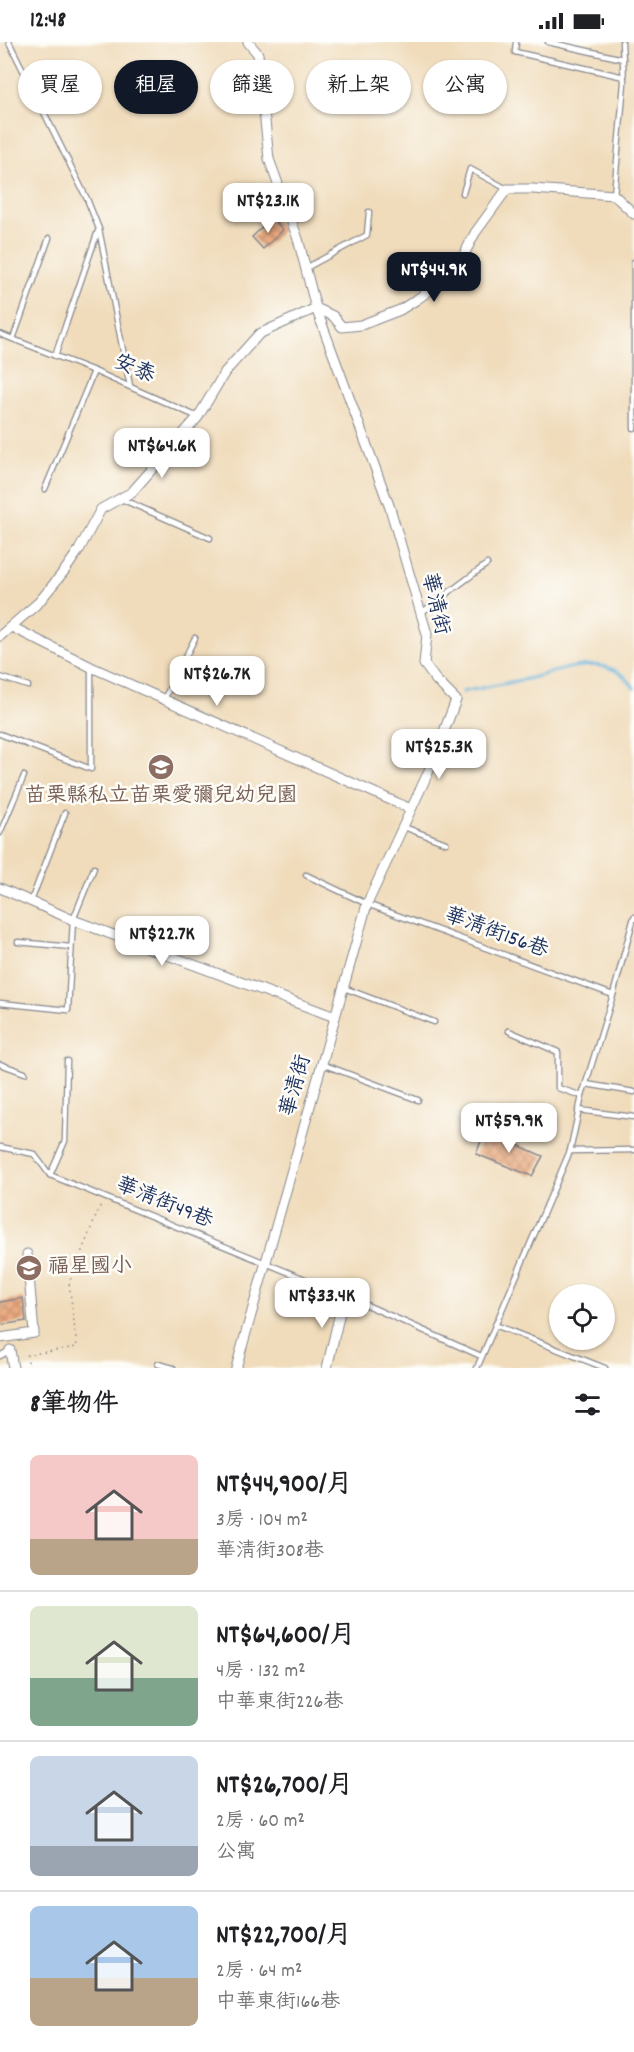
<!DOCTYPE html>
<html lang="zh-TW">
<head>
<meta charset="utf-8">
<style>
	body { margin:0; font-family:Dekko,"LXGW WenKai TC",sans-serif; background:#f6f6f6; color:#202124; height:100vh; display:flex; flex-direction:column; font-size:22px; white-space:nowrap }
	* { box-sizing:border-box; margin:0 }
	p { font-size:20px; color:#757577 }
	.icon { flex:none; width:33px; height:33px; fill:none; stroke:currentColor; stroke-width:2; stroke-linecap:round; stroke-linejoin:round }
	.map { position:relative; height:1326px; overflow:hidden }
	.details { display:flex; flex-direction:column; background:#fff; flex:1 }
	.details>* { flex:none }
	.top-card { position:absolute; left:18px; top:18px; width:598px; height:54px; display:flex; gap:12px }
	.controls { position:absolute; left:549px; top:1242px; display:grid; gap:12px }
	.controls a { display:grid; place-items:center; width:66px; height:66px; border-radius:50%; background:#fff; box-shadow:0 2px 4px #0004; font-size:30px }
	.price { position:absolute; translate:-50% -51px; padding:0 14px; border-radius:12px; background:#fff; color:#222; font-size:20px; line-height:39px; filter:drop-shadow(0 2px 3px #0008) }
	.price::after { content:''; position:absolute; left:50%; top:36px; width:18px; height:14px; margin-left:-9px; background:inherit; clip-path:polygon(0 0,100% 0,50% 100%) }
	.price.on { background:#111827; color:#fff }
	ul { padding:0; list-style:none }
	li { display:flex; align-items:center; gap:18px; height:150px; padding:0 30px }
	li+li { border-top:2px solid #e0e0e0 }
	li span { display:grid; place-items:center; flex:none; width:168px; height:120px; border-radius:9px; color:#555 }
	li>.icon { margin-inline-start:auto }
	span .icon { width:72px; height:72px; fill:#fffc; stroke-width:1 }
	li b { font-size:26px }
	h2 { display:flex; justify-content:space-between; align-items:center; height:72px; padding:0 30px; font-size:26px }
	.pill { padding:0 21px; border-radius:27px; background:#fff; box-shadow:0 2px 4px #0004; font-size:21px; line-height:54px }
	.pill.on { background:#111827; color:#fff }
	.status { display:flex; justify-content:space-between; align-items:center; height:42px; padding:0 30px; background:#fff; direction:ltr }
	.status svg { height:16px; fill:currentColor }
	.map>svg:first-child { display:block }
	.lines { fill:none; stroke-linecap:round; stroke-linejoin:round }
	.stream { stroke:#5eb0d9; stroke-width:3 }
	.building { fill:url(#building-cross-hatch) }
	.lane-casing { stroke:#86868c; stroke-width:7 }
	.street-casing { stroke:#86868c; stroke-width:11 }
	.path { stroke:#86868c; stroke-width:1.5; stroke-dasharray:1.5 4.5; stroke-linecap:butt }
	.lane { stroke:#fff; stroke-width:4.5 }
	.street { stroke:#fff; stroke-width:9 }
	.labels { text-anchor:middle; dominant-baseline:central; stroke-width:5; stroke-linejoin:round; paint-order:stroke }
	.street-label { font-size:21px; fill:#1b2f5e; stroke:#fdfcf7 }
	.education-label { font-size:21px; fill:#785e54; stroke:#fdfcf7 }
</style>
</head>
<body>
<div class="status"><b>12:48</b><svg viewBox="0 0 49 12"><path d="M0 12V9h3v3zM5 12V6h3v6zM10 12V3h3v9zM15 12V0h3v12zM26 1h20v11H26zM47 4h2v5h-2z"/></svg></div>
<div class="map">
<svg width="634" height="1326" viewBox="0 0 634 1326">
	<defs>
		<pattern id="building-cross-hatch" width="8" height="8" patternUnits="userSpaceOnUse" patternTransform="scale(1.5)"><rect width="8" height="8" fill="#eaa578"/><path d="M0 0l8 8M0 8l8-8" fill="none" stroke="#bd8766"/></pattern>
	</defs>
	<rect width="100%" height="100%" fill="#fdfcf7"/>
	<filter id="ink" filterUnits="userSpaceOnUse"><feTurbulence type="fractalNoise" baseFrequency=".0167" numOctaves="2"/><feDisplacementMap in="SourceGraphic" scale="12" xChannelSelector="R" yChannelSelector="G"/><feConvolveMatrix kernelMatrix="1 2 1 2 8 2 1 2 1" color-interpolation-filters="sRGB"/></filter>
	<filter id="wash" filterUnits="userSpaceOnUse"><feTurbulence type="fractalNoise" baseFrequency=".008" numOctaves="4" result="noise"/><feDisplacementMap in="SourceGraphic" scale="24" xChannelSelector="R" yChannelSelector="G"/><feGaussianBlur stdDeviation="1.35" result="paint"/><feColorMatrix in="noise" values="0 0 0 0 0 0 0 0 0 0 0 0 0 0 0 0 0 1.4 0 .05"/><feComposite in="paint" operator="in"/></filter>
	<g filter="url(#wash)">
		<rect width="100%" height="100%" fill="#f0dcbb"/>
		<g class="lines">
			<path class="stream" d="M462 650C485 645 508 641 531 636 566 627 610 608 634 646"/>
		</g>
		<g id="blocks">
			<g class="building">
				<path d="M272 176 283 188 263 207 252 195Z"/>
				<path d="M485 1089 543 1114 532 1134 476 1112Z"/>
				<path d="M23 1256 26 1279 0 1283V1260Z"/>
			</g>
		</g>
	</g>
	<g filter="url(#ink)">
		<use href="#blocks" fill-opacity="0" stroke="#86868c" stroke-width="1.5"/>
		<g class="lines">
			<defs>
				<g id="lane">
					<path d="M9 0 87 157 99 187 130 344"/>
					<path d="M516 0 515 10 624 35"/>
					<path d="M548 0 623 17"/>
					<path d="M463 151 470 127 507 147"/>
					<path d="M614 153 624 41 622 0"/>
					<path d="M634 220V386"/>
					<path d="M306 226 367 193 369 170"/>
					<path d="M0 292 94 329 198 375"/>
					<path d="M13 297 49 196"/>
					<path d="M55 314 98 189"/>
					<path d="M45 447 94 329"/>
					<path d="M119 456 210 496"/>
					<path d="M421 571 487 522"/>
					<path d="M0 635 28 644"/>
					<path d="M164 657 195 596"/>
					<path d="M0 692 91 727V625"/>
					<path d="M404 785 446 801"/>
					<path d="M0 791 24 734"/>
					<path d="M306 833 367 862 613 953"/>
					<path d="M31 859 65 771"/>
					<path d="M18 900 71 905"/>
					<path d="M344 946 434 980"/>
					<path d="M0 961 68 968 73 878 94 826"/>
					<path d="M509 989 558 1010V1046L582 1054"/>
					<path d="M0 1022 25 1031"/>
					<path d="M322 1022 418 1058"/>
					<path d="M586 1042 634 1050"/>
					<path d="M578 1068 634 1075"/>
					<path d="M0 1105 34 1112 50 1133"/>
					<path d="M570 1109 634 1108"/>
					<path d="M50 1133 344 1253 481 1314"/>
					<path d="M50 1133 65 1099 67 1019"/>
					<path d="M495 1283 605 1326"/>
					<path d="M0 1314 10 1308"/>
					<path d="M158 1322 173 1326"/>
					<path d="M477 1326 570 1109 582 1054 613 953 634 875"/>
				</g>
				<g id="street">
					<path d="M316 266 333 274 342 285 361 283 400 268 416 258 455 230 475 191 507 147H533L614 153 634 172"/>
					<path d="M12 585 91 625 411 767"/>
					<path d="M0 594 39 560 65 528 79 508 101 467 132 450 198 375 225 330 259 292 316 266"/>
					<path d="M0 846 73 878 335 975"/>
					<path d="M0 1296 34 1291 27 1212"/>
					<path d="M10 1308 13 1326"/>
					<path d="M236 1326 367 862 428 731 456 658 436 638 424 622 427 592 390 466 316 266 298 197 269 117 258 12 248 0"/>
					<path d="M327 1326 344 1253"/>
				</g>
			</defs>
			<use href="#lane" class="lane-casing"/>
			<use href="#street" class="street-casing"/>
			<path class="path" d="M29 1326 27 1313 77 1305 69 1241 101 1162"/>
			<use href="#lane" class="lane"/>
			<use href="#street" class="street"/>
		</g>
	</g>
	<defs>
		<symbol id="school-disc" viewBox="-11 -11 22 22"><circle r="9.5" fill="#8d6e63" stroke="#fdfcf7"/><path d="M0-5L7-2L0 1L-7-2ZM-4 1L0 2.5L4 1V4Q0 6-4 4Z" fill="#fff"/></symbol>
	</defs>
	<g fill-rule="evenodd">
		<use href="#school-disc" x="146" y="710" width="30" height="30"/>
		<use href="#school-disc" x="14" y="1211" width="30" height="30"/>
	</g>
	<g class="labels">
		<g class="street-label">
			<text transform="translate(134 328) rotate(23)">安泰</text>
			<text transform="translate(434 562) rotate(77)">華清街</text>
			<text transform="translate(496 892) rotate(20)">華清街156巷</text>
			<text transform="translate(297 1044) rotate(-74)">華清街</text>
			<text transform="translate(164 1162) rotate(22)">華清街49巷</text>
		</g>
		<g class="education-label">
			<text x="161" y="755">苗栗縣私立苗栗愛彌兒幼兒園</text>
			<text x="48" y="1226" text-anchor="start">福星國小</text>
		</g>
	</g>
</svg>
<div class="controls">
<a><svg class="icon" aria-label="locate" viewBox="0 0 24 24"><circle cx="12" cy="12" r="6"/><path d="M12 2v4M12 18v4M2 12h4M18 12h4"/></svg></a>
</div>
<b class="price" style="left:268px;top:192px">NT$23.1K</b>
<b class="price on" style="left:434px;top:261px">NT$44.9K</b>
<b class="price" style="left:162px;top:437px">NT$64.6K</b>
<b class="price" style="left:217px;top:665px">NT$26.7K</b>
<b class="price" style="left:439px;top:738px">NT$25.3K</b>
<b class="price" style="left:162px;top:925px">NT$22.7K</b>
<b class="price" style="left:509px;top:1112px">NT$59.9K</b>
<b class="price" style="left:322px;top:1287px">NT$33.4K</b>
<div class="top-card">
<a class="pill">買屋</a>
<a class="pill on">租屋</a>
<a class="pill">篩選</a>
<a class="pill">新上架</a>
<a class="pill">公寓</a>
</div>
</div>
<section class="details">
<h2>8筆物件<svg class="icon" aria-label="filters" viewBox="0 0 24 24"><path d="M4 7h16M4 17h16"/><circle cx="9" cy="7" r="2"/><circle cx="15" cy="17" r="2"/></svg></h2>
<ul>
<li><span style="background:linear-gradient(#f6c9c9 70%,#b9a48a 0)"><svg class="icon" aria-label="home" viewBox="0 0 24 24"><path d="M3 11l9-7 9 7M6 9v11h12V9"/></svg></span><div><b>NT$44,900/月</b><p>3房 · 104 m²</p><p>華清街308巷</p></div></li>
<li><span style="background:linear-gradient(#dfe7d0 60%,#7fa58c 0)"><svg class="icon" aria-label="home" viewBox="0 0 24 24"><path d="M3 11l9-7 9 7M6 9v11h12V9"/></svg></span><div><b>NT$64,600/月</b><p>4房 · 132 m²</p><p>中華東街226巷</p></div></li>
<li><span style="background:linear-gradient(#c9d6e8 75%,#9aa5b1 0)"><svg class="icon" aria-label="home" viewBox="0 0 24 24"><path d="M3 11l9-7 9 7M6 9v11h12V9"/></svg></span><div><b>NT$26,700/月</b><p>2房 · 60 m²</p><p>公寓</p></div></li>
<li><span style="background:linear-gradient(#a9c7e8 60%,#b9a48a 0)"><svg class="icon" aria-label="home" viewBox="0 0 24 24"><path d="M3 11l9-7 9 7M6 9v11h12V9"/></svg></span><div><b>NT$22,700/月</b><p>2房 · 64 m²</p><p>中華東街166巷</p></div></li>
</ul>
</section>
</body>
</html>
